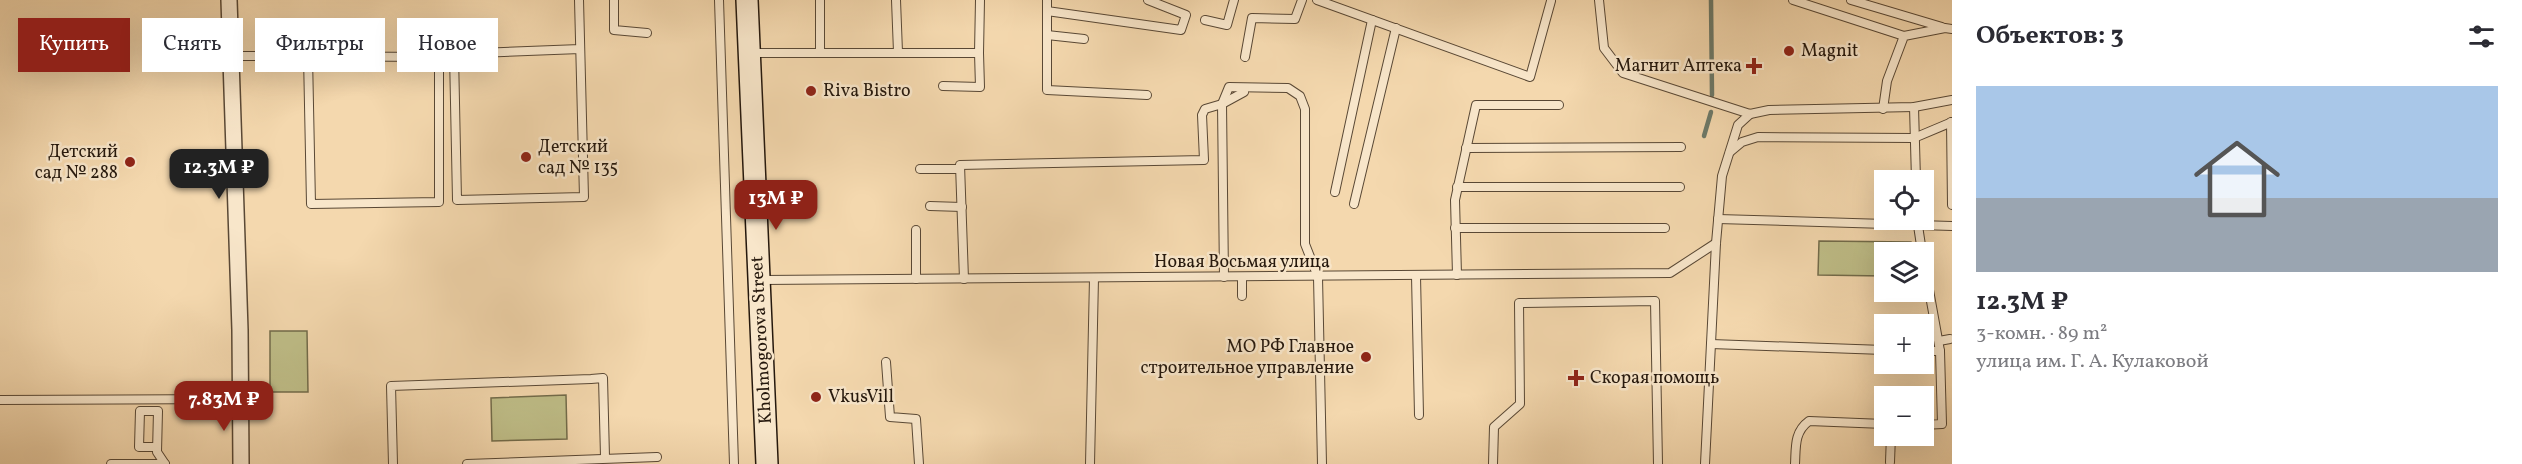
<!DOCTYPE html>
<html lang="ru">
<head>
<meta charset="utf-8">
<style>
	body { margin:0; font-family:Vollkorn,serif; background:#f2f2f3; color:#2b2b33; height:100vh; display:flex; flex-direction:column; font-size:22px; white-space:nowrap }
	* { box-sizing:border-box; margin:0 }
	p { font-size:20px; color:#7c7c81 }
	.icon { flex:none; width:33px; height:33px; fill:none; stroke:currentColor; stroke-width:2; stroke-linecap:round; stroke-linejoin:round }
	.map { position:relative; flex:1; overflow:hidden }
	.details { display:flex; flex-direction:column; background:#fff; width:570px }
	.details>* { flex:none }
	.hud { position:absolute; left:18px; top:18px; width:570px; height:54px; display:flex; gap:12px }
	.controls { position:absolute; left:1874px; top:170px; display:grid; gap:12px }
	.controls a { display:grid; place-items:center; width:60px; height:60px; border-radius:0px; background:#fff; box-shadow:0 6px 24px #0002; font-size:30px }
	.price { position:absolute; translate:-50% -51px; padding:0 14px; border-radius:12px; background:#8f2418; color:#fff; font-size:20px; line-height:39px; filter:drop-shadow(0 2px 3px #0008) }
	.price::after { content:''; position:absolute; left:50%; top:36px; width:18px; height:14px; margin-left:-9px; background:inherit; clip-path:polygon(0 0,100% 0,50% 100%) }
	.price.selected { background:#222; color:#fff }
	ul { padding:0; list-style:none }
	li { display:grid; align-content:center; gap:12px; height:318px; padding:0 24px }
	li+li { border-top:2px solid #e1e1e2 }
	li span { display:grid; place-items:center; height:186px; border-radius:0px; color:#555 }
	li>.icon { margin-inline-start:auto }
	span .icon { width:108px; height:108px; fill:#fffc; stroke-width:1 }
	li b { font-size:26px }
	h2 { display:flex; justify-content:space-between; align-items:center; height:72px; padding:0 24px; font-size:26px }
	.tag { padding:0 21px; border-radius:0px; background:#fff; box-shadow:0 6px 24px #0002; font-size:21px; line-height:54px }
	.tag.selected { background:#8f2418; color:#fff }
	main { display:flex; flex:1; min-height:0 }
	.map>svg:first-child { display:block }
	.green { fill:#bfbe88; stroke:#726b4a; stroke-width:1.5 }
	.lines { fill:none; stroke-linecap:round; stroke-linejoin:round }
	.stream { stroke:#6c7969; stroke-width:4.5 }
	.lane-casing { stroke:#594835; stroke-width:10 }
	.street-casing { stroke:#594835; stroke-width:18 }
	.secondary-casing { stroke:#25180d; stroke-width:24 }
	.lane { stroke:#f8e6ca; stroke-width:8 }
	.street { stroke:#f8e6ca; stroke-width:15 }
	.secondary { stroke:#f8e6ca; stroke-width:21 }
	.poi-dot { fill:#8f2418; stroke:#f8e6ca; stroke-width:2 }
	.labels { text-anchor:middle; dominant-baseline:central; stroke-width:5; stroke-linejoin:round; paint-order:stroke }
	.poi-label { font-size:18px; fill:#25180d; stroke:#f8e6ca; text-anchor:start }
	.street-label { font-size:18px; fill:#25180d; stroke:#f8e6ca }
</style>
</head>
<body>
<main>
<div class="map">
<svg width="1952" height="464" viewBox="0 0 1952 464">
	<rect width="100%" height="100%" fill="#f4d8ae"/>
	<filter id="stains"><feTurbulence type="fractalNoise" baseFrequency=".00333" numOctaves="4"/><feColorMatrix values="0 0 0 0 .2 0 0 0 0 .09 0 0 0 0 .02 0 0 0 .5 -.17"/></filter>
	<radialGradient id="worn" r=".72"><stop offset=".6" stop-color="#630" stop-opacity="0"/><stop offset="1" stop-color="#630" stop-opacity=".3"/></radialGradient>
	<g class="green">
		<path d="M1819 241 1911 242 1913 252H1884V276L1818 275Z"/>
		<path d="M270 331H307L308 392H270Z"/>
		<path d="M566 395 567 439 492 441 491 398Z"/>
	</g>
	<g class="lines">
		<g class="stream">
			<path d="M1711 0 1712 95"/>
			<path d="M1704 136 1711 112"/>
		</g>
		<defs>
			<g id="lane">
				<path d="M579 0 584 197 457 200 454 54 580 49"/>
				<path d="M614 0V30L647 33"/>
				<path d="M719 0 734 464"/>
				<path d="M896 0 898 52"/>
				<path d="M1047 0V11L1181 30 1186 15 1148 0"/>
				<path d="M1317 0 1530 77 1551 1"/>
				<path d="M1599 0 1604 48 1623 73 1750 114 1769 110 1914 107 1952 100"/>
				<path d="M1793 0 1904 36"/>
				<path d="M1851 0 1942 27"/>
				<path d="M1047 11V90L1147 95"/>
				<path d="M1205 20 1227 25 1234 0"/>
				<path d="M1047 35 1084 39"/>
				<path d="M820 52V0"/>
				<path d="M752 53H979L980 0"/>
				<path d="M231 56 439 57V202L311 204 308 56"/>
				<path d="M1245 57 1252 18 1295 19 1302 0"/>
				<path d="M943 86 980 87 979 53"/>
				<path d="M1914 107 1916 180"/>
				<path d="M1883 109 1887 81 1904 36 1945 28 1952 29"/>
				<path d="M1951 122 1952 205"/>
				<path d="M1466 148 1681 147"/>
				<path d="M1730 152 1742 142 1758 137 1914 138 1952 122"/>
				<path d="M920 169H960"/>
				<path d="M1457 187H1680"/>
				<path d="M1335 192 1372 20"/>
				<path d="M1354 204 1396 28"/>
				<path d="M930 206 962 207"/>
				<path d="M1718 219 1952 226"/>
				<path d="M1917 219 1922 252"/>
				<path d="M1455 228H1665"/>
				<path d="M1923 257 1940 351"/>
				<path d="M1457 275 1455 200 1476 105H1559"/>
				<path d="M1416 276 1419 415"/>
				<path d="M1224 277 1222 104 1229 87 1288 88 1300 96 1305 109V244L1318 277 1322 464"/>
				<path d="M916 279V230"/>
				<path d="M964 279 960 165 1204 160 1202 115 1205 109 1222 104 1244 92"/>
				<path d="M760 280 1670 273 1716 243"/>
				<path d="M1242 296V277"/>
				<path d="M1939 341 1950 339"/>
				<path d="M1711 344 1884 350"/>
				<path d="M1923 351H1940L1942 424 1923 425"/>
				<path d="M886 362 890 417 916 419 919 464"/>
				<path d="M0 400 239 399"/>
				<path d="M157 447H139L140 411H158L157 452 165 464"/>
				<path d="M1890 462 1891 435"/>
				<path d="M111 464H165"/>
				<path d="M393 464 391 386 591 379 603 378 605 457"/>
				<path d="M467 464 657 457"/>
				<path d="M1090 464 1094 278"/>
				<path d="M1493 464 1494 427 1520 404 1519 303 1655 301 1658 464"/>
				<path d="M1705 464 1716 243 1722 176 1738 125 1750 114"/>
				<path d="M1795 464C1796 447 1794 432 1809 421L1884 424"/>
			</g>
			<path id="street" d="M229 0 240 330 241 464"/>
			<path id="secondary" d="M747 0 767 464"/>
		</defs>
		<use href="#lane" class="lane-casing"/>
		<use href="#street" class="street-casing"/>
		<use href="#secondary" class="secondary-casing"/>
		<use href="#lane" class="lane"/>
		<use href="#street" class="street"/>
		<use href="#secondary" class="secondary"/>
	</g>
	<g class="poi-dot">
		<circle cx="1789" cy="51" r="6"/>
		<path d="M1751 57h6v6h6v6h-6v6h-6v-6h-6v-6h6z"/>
		<circle cx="811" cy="91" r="6"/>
		<circle cx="526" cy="157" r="6"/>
		<circle cx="130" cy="162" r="6"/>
		<circle cx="1366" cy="357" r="6"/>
		<path d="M1573 369h6v6h6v6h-6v6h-6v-6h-6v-6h6z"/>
		<circle cx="816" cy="397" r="6"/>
	</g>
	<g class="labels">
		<g class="poi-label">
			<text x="1801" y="51">Magnit</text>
			<text x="1742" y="66" text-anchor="end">Магнит Аптека</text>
			<text x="823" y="91">Riva Bistro</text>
			<text x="538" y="147">Детский<tspan x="538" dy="21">сад № 135</tspan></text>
			<text x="118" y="152" text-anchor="end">Детский<tspan x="118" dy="21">сад № 288</tspan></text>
			<text x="1354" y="347" text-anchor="end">МО РФ Главное<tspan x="1354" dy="21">строительное управление</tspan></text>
			<text x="1590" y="378">Скорая помощь</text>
			<text x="828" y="397">VkusVill</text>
		</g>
		<g class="street-label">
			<text x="1242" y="262">Новая Восьмая улица</text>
			<text transform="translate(762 340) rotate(-93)">Kholmogorova Street</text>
		</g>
	</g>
	<rect width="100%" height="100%" filter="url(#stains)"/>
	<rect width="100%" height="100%" fill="url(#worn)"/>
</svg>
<div class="controls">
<a><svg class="icon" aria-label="locate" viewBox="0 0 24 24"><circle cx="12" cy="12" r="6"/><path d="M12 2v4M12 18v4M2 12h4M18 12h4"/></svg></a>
<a><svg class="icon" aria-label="layers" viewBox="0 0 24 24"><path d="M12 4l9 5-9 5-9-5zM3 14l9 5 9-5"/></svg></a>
<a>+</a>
<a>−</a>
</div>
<b class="price selected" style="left:219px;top:200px">12.3M ₽</b>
<b class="price" style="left:776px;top:231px">13M ₽</b>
<b class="price" style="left:224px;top:432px">7.83M ₽</b>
<div class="hud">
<a class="tag selected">Купить</a>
<a class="tag">Снять</a>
<a class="tag">Фильтры</a>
<a class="tag">Новое</a>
</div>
</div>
<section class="details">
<h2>Объектов: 3<svg class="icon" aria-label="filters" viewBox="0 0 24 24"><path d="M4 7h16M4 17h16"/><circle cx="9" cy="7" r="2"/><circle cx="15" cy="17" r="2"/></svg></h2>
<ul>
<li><span style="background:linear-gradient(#a9c7e8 60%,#9aa5b1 0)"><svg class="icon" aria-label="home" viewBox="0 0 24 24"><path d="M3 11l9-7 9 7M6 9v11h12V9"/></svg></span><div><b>12.3M ₽</b><p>3-комн. · 89 m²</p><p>улица им. Г. А. Кулаковой</p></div></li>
</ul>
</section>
</main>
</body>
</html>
